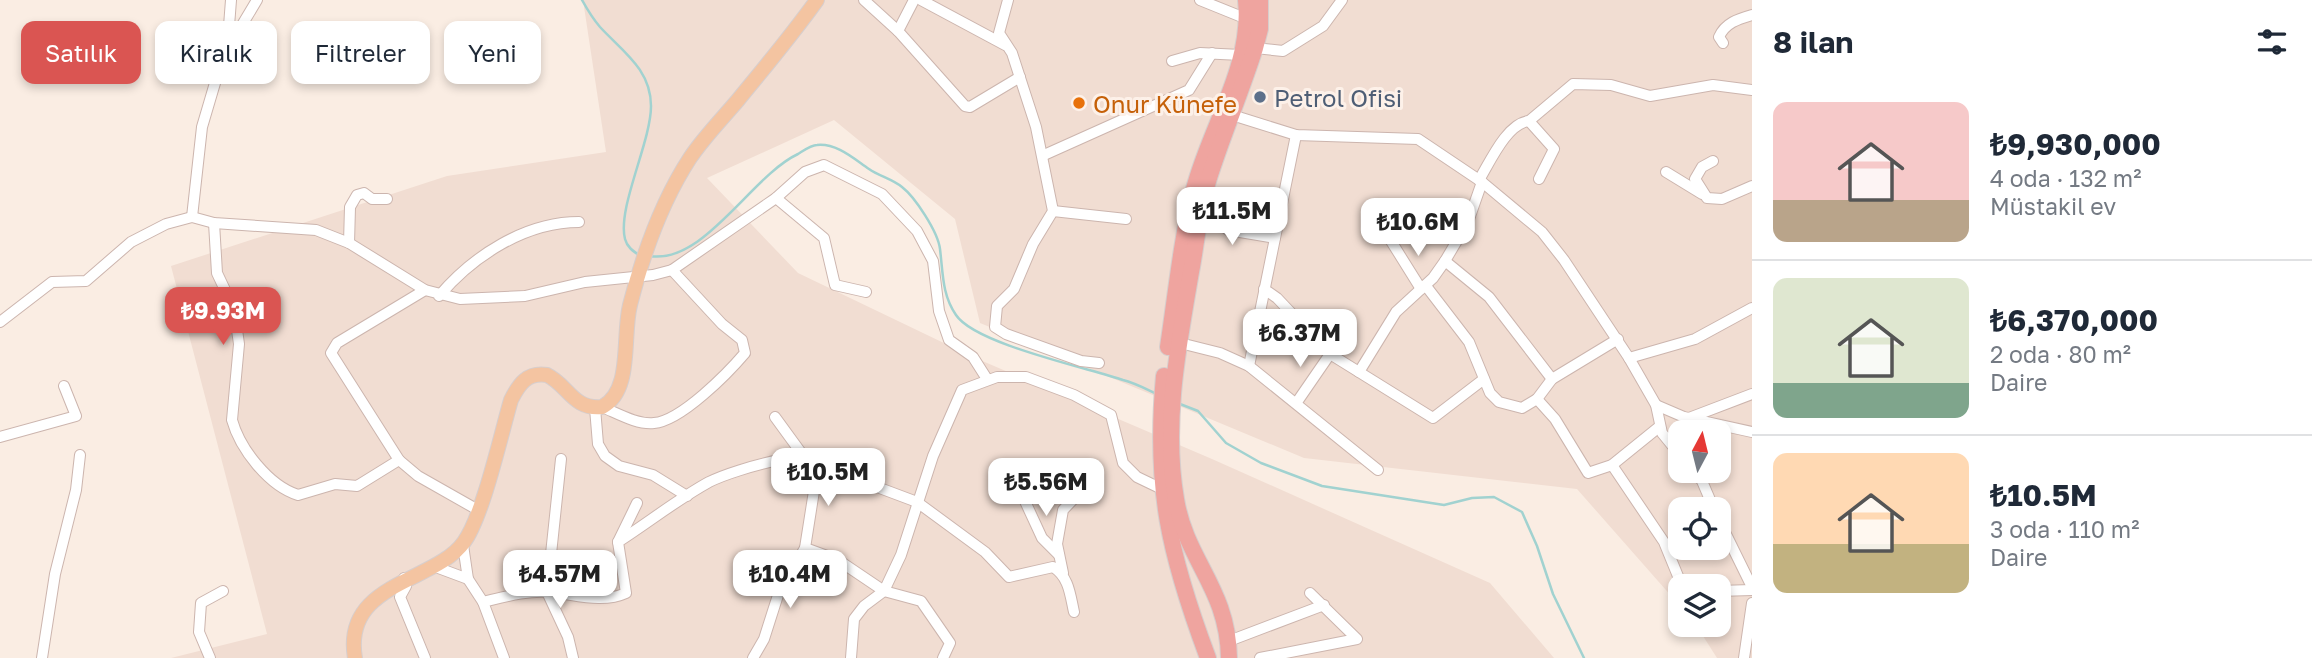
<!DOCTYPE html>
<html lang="tr">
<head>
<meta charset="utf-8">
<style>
	body { margin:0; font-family:"Golos Text",sans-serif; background:#f6f6f7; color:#1f2937; height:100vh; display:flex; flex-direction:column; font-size:26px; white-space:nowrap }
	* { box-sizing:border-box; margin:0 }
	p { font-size:23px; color:#747a83 }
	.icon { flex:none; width:38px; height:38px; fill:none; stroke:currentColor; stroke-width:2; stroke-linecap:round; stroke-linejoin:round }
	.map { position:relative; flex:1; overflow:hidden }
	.sheet { display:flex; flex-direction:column; background:#fff; width:560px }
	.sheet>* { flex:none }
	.banner { position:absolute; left:21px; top:21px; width:665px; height:63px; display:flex; gap:14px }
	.needle { width:46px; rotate:7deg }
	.controls { position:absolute; left:1668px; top:420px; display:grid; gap:14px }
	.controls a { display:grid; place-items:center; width:63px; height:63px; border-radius:14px; background:#fff; box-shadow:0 4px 10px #0003; font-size:35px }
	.price { position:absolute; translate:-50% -60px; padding:0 16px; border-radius:14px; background:#fff; color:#222; font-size:23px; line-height:46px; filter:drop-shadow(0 2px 4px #0008) }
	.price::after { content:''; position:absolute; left:50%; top:42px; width:21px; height:16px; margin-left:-10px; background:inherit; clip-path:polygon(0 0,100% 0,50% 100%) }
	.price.active { background:#da5552; color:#fff }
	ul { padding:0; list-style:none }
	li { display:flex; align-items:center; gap:21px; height:175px; padding:0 21px }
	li+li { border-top:2px solid #e0e1e3 }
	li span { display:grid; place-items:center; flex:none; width:196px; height:140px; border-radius:14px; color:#555 }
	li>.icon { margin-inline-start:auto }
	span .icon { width:84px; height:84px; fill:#fffc; stroke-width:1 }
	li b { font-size:30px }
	h2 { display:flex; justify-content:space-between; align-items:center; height:84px; padding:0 21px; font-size:30px }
	.chip { padding:0 24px; border-radius:14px; background:#fff; box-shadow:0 4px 10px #0003; font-size:24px; line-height:63px }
	.chip.active { background:#da5552; color:#fff }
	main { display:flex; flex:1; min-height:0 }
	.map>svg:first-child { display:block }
	.residential { fill:#f1ddd2; fill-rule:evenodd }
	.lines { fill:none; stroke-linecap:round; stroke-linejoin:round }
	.stream { stroke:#a1d2d0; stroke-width:2.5 }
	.minor-casing { stroke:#ccb5ae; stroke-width:12 }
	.major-casing { stroke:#d7cecd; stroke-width:16 }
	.highway-casing { stroke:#d7cecd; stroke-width:18 }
	.minor { stroke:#fff; stroke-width:10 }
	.major { stroke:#f4c4a1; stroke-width:14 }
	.highway { stroke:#efa49f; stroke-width:16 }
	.service-dot { fill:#5c6f8a; stroke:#fdf1e9; stroke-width:2.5 }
	.food-dot { fill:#e8710a; stroke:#fdf1e9; stroke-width:2.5 }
	.labels { text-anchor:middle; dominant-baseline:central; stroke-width:6; stroke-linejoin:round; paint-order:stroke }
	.service-label { font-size:24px; fill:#4e5e75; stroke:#fdf1e9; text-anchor:start }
	.food-label { font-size:24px; fill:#c56008; stroke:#fdf1e9; text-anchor:start }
</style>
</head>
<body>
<main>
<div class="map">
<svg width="1752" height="658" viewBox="0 0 1752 658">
	<rect width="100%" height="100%" fill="#faede3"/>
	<path class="residential" d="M583 0H1752V658H1717L1696 625H1718V586H1680V606L1577 489 1304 458 980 323 955 219 834 120 707 178 798 273 973 357 1212 459 1490 583 1554 658H171L267 634 171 266 447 176 606 152ZM1680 432H1718V471H1680ZM1680 509H1718V548H1680Z"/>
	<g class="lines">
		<g class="stream">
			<path d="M582 0C587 9 593 19 600 27 622 51 651 69 651 106 651 142 617 208 625 239 627 247 633 251 639 255"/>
			<path d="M649 256C704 265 751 176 798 154 803 151 811 145 817 145 837 143 854 159 869 169 879 176 892 179 902 187 915 197 938 232 940 249 943 273 942 295 956 315 975 344 1088 368 1123 380 1135 383 1146 389 1157 394"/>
			<path d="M1180 404 1198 411 1226 443 1261 463 1322 486 1444 505 1472 498 1494 497 1522 512 1537 546 1553 594 1584 658"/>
		</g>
		<defs>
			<g id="minor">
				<path d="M864 0 898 31 965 106 970 107 1020 77"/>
				<path d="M921 0 1005 45"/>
				<path d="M1008 0 999 33 1012 53 1036 127 1053 211 1033 244 1014 289 997 306 995 327 1006 334 1081 361 1099 363"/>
				<path d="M1200 0 1247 19"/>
				<path d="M898 31 914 0"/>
				<path d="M228 39 239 30 257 0"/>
				<path d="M1723 43 1719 37C1725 23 1738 19 1752 15"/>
				<path d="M1255 48 1283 51 1323 26 1342 0"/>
				<path d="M1172 61 1200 53 1241 55"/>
				<path d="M1232 115 1296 135 1418 139 1482 182 1542 232 1564 260 1629 358 1656 405 1662 433 1680 455"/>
				<path d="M1529 121 1554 149 1539 179"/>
				<path d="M1044 155 1189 90 1212 53"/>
				<path d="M1713 161 1702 167 1695 179 1707 198 1722 199 1752 186"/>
				<path d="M1666 172 1702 194"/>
				<path d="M1479 180C1490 162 1507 123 1529 121L1573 84 1611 85 1650 96 1713 85 1752 90"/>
				<path d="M776 198 824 238 835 285 866 292"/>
				<path d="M1053 211 1126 219"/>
				<path d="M192 217 202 127 228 39 231 0"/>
				<path d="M1200 217 1217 222 1228 230 1275 238"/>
				<path d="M214 223 217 273 234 309 239 344 232 420C240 449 269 486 298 495L335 484 357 486 399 460"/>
				<path d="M1391 241 1421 289"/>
				<path d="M349 243 350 207 357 195 364 193 372 199H387"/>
				<path d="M1445 261 1489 297 1552 379"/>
				<path d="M1426 286 1469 342 1490 393 1499 402 1522 408 1537 399 1552 379 1618 339"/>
				<path d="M1264 289 1277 298 1330 354 1433 418 1484 379"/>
				<path d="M425 290 337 343 331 353 399 460 418 476 478 510"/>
				<path d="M439 296C473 256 525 222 579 222"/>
				<path d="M0 322 52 282 86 281 131 242 166 224 192 217 214 223 316 230 349 243 425 290 460 299 525 296 585 282 653 275 672 270 776 198 805 172 824 165 882 194 917 231 933 261 939 311 949 340 973 357 987 379"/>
				<path d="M1180 343 1220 353 1249 366 1378 470"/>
				<path d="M1629 358 1695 339 1752 308"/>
				<path d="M1249 366 1296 135"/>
				<path d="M1359 372 1396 312 1433 278 1445 261 1468 222 1482 182"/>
				<path d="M1537 399 1555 419 1588 473 1612 465 1659 427"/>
				<path d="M1297 402 1330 354"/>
				<path d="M1656 405 1684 417 1752 432"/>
				<path d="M602 407C617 413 637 425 654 423 681 421 728 373 745 353L742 340 722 324 672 270"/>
				<path d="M595 408 598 444 605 456 619 466 653 475 687 496"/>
				<path d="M775 417 810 465 814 491 805 548 838 560 884 591 921 601 950 643 943 658"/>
				<path d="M1689 418 1752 394"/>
				<path d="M0 437 76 416 64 386"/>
				<path d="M561 459 547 592 568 637 573 658"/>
				<path d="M1612 465 1664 542 1682 586"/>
				<path d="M1693 471 1702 481 1714 509"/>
				<path d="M1024 499 1042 538 1059 555"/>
				<path d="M1718 518 1752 587"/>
				<path d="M618 542 637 503"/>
				<path d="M433 566 468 579 463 545"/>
				<path d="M1063 573 1057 544 1063 510 1087 485 1086 466"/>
				<path d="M404 578 406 586 400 597 425 658"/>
				<path d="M468 579 483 602 504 658"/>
				<path d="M1718 591 1752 590"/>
				<path d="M483 602C504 597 528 590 549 592 574 594 602 604 626 593L618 542C649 522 678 499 709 482 737 468 824 444 852 459 864 466 865 473 869 484L917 502 985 552 1009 577 1053 567C1069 577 1070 594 1074 612"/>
				<path d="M1229 641 1324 605"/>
				<path d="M42 658 55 574 76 490 80 455"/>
				<path d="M210 658 199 632 201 603 223 591"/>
				<path d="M753 658 764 639 779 592 805 548"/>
				<path d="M851 658 854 619 864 606 884 591 901 555 933 456 962 390 997 377H1026L1074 395 1111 415 1123 463 1137 477 1162 489"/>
				<path d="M1260 658 1357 639 1310 593"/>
				<path d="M1744 658 1752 603"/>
			</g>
			<path id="major" d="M355 658C342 582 435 583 464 542 483 516 501 434 511 400 519 384 527 372 547 375 568 385 573 410 602 407 633 391 622 337 630 305 643 254 662 201 690 158 704 137 722 119 738 100 765 67 792 35 817 0"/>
			<g id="highway">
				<path d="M1168 347C1176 295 1181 241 1194 189 1210 127 1253 66 1246 0"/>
				<path d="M1164 376C1154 488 1169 554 1208 658"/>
				<path d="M1229 658C1228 588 1186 561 1176 499 1163 424 1178 347 1191 272 1197 241 1199 209 1209 178 1223 134 1241 92 1255 48L1260 29V0"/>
			</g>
		</defs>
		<use href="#minor" class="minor-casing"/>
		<use href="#major" class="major-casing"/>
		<use href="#highway" class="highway-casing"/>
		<use href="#minor" class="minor"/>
		<use href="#major" class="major"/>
		<use href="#highway" class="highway"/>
	</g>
	<circle class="service-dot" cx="1260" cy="97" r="7"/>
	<circle class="food-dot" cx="1079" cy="103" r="7"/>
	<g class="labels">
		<g class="service-label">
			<text x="1274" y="97">Petrol Ofisi</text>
		</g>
		<g class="food-label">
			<text x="1093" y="103">Onur Künefe</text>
		</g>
	</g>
</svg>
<div class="controls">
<a><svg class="needle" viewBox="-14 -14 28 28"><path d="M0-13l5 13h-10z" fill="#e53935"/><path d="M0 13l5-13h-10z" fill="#747a83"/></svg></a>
<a><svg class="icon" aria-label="locate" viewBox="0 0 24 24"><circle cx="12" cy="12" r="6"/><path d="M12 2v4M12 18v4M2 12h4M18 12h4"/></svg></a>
<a><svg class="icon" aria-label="layers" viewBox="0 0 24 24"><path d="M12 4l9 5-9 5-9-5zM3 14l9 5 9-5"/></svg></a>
</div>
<b class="price" style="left:1232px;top:247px">₺11.5M</b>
<b class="price" style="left:1418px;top:258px">₺10.6M</b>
<b class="price active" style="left:223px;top:347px">₺9.93M</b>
<b class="price" style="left:1300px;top:369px">₺6.37M</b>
<b class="price" style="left:828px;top:508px">₺10.5M</b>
<b class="price" style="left:1046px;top:518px">₺5.56M</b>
<b class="price" style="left:560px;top:610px">₺4.57M</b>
<b class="price" style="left:790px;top:610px">₺10.4M</b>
<div class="banner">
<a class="chip active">Satılık</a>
<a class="chip">Kiralık</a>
<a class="chip">Filtreler</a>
<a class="chip">Yeni</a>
</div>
</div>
<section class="sheet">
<h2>8 ilan<svg class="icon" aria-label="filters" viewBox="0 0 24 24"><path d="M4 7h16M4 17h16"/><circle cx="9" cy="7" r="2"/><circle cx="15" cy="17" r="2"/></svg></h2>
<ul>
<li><span style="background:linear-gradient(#f6c9c9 70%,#b9a48a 0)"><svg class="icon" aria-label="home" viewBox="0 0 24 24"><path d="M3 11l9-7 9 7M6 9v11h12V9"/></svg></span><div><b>₺9,930,000</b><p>4 oda · 132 m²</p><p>Müstakil ev</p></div></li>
<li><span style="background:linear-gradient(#dfe7d0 75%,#7fa58c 0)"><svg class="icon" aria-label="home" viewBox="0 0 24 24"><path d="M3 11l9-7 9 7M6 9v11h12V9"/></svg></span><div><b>₺6,370,000</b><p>2 oda · 80 m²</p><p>Daire</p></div></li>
<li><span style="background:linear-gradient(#ffd9b3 65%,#c2b280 0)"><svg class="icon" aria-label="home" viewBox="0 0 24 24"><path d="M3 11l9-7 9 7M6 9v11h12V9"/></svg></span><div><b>₺10.5M</b><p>3 oda · 110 m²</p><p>Daire</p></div></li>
</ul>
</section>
</main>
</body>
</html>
